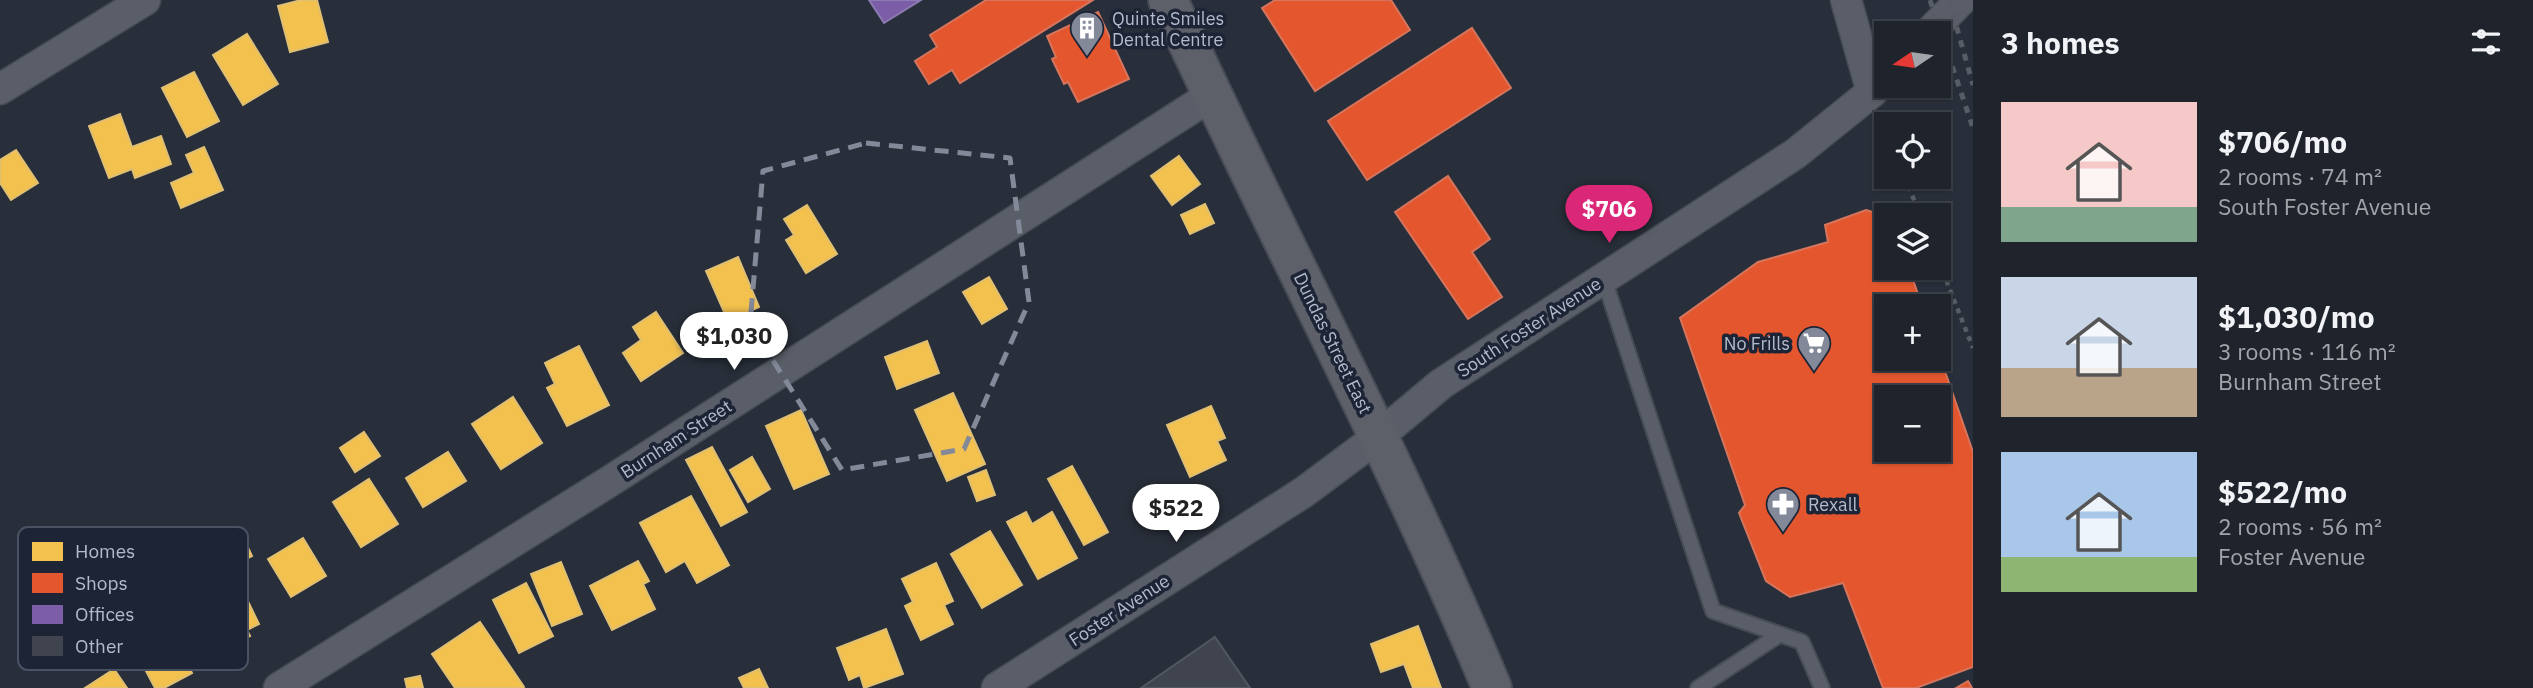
<!DOCTYPE html>
<html lang="en">
<head>
<meta charset="utf-8">
<style>
	body { margin:0; font-family:"IBM Plex Sans",sans-serif; background:#2c2f38; color:#f1f3f6; height:100vh; display:flex; flex-direction:column; font-size:26px; white-space:nowrap }
	* { box-sizing:border-box; margin:0 }
	p { font-size:23px; color:#a1a4a9 }
	.icon { flex:none; width:38px; height:38px; fill:none; stroke:currentColor; stroke-width:2; stroke-linecap:round; stroke-linejoin:round }
	.map { position:relative; flex:1; overflow:hidden }
	.drawer { display:flex; flex-direction:column; background:#1f232c; width:560px }
	.drawer>* { flex:none }
	.needle { width:46px; rotate:257deg }
	.fabs { position:absolute; left:1874px; top:21px; display:grid; gap:14px }
	.fabs a { display:grid; place-items:center; width:77px; height:77px; border-radius:0px; background:#1f232c; box-shadow:0 2px 5px #0004,0 0 0 2px #3c4048; font-size:35px }
	.price { position:absolute; translate:-50% -60px; padding:0 16px; border-radius:24px; background:#fff; color:#222; font-size:23px; line-height:46px; filter:drop-shadow(0 2px 4px #0008) }
	.price::after { content:''; position:absolute; left:50%; top:42px; width:21px; height:16px; margin-left:-10px; background:inherit; clip-path:polygon(0 0,100% 0,50% 100%) }
	.price.selected { background:#db2777; color:#fff }
	ul { padding:0; list-style:none }
	li { display:flex; align-items:center; gap:21px; height:175px; padding:0 28px }
	li span { display:grid; place-items:center; flex:none; width:196px; height:140px; border-radius:0px; color:#555 }
	li>.icon { margin-inline-start:auto }
	span .icon { width:84px; height:84px; fill:#fffc; stroke-width:1 }
	li b { font-size:30px }
	h2 { display:flex; justify-content:space-between; align-items:center; height:84px; padding:0 28px; font-size:30px }
	main { display:flex; flex:1; min-height:0 }
	.map>svg:first-child { display:block }
	.homes { fill:#f2c14e; stroke:#dfbf74; stroke-width:2 }
	.shops { fill:#e4572e; stroke:#d5755d; stroke-width:2; fill-rule:evenodd }
	.offices { fill:#7b5ea7; stroke:#8c7ab2; stroke-width:2 }
	.building { fill:#40444f; stroke:#515761; stroke-width:2 }
	.lines { fill:none; stroke-linecap:round; stroke-linejoin:round }
	.lane-casing { stroke:#474c54; stroke-width:18 }
	.street-casing { stroke:#474c54; stroke-width:33 }
	.primary-casing { stroke:#474c57; stroke-width:42 }
	.path { stroke:#585c65; stroke-width:4.5; stroke-dasharray:5 5; stroke-linecap:butt }
	.lane { stroke:#5a5e68; stroke-width:14 }
	.street { stroke:#5a5e68; stroke-width:30 }
	.primary { stroke:#5d6069; stroke-width:38 }
	.rail { stroke:#585c66; stroke-width:5; stroke-dasharray:7 7; stroke-linecap:butt }
	.marked { fill:none; stroke:#838998; stroke-width:5; stroke-dasharray:14 9; stroke-linejoin:round }
	.labels { text-anchor:middle; dominant-baseline:central; stroke-width:7; stroke-linejoin:round; paint-order:stroke }
	.poi-label { font-size:18px; fill:#b3bacb; stroke:#1c2436; text-anchor:start }
	.street-label { font-size:18px; fill:#b3bacb; stroke:#1c2436 }
	.key { fill:#1c2436; stroke:#495163; stroke-width:2 }
	.key-label { font-size:19px; fill:#b3bacb }
</style>
</head>
<body>
<main>
<div class="map">
<svg width="1973" height="688" viewBox="0 0 1973 688">
	<rect width="100%" height="100%" fill="#292f3a"/>
	<g class="homes">
		<path d="M301 0H317L328 42 290 52 278 6Z"/>
		<path d="M247 34 278 84 243 105 213 55Z"/>
		<path d="M194 72 219 121 187 137 162 88Z"/>
		<path d="M120 114 132 147 161 136 171 164 135 178 132 169 109 178 89 126Z"/>
		<path d="M204 147 223 190 181 208 171 183 194 173 186 155Z"/>
		<path d="M16 150 38 183 11 200 0 183V160Z"/>
		<path d="M1179 156 1200 184 1172 205 1151 176Z"/>
		<path d="M1205 204 1214 223 1190 234 1181 215Z"/>
		<path d="M807 205 837 254 806 273 786 240 794 235 784 219Z"/>
		<path d="M738 257 759 307 728 321 706 271Z"/>
		<path d="M989 277 1007 309 982 324 963 292Z"/>
		<path d="M656 312 683 353 641 381 623 353 641 340 633 327Z"/>
		<path d="M927 341 939 373 897 389 885 357Z"/>
		<path d="M579 346 609 405 567 426 547 388 555 384 545 363Z"/>
		<path d="M953 393 985 464 947 481 915 410Z"/>
		<path d="M513 397 542 443 501 469 472 424Z"/>
		<path d="M1211 406 1225 438 1217 441 1226 460 1190 477 1167 425Z"/>
		<path d="M801 410 829 474 794 489 766 426Z"/>
		<path d="M364 432 380 456 355 472 340 448Z"/>
		<path d="M712 447 747 512 721 526 686 460Z"/>
		<path d="M448 452 466 481 423 507 406 478Z"/>
		<path d="M752 457 770 489 748 502 730 470Z"/>
		<path d="M1072 466 1108 532 1084 545 1048 479Z"/>
		<path d="M986 470 995 495 977 501 968 477Z"/>
		<path d="M369 479 398 524 361 547 333 502Z"/>
		<path d="M691 496 729 565 697 583 685 561 666 572 640 523Z"/>
		<path d="M1026 512 1032 524 1052 512 1077 558 1038 579 1007 522Z"/>
		<path d="M990 531 1022 585 982 608 951 554Z"/>
		<path d="M242 535 252 556 230 567 220 546Z"/>
		<path d="M303 538 326 576 291 597 268 559Z"/>
		<path d="M638 561 649 581 643 584 655 609 612 630 590 586Z"/>
		<path d="M561 562 582 614 552 626 531 574Z"/>
		<path d="M936 563 953 601 944 605 953 624 921 640 905 606 913 602 902 579Z"/>
		<path d="M526 583 553 636 519 653 493 600Z"/>
		<path d="M240 585 259 624 247 630 250 636 221 650 200 605Z"/>
		<path d="M166 622 192 673 164 688H155L130 641Z"/>
		<path d="M480 622 524 687 523 688H455L432 654Z"/>
		<path d="M1418 626 1441 688H1413L1404 664 1381 672 1371 644Z"/>
		<path d="M886 629 903 674 864 688 860 675 849 680 837 648Z"/>
		<path d="M114 669 127 688H85Z"/>
		<path d="M759 669 768 688H744L739 678Z"/>
		<path d="M420 676 423 688H407L405 679Z"/>
	</g>
	<g class="shops">
		<path d="M986 0H1093L960 83 952 70 929 84 915 61 937 47 930 35Z"/>
		<path d="M1275 0H1391L1410 30 1315 91 1262 8Z"/>
		<path d="M1098 12 1129 79 1078 102 1068 82 1064 84 1052 59 1056 57 1047 36Z"/>
		<path d="M1472 28 1511 88 1367 180 1328 121Z"/>
		<path d="M1448 176 1490 239 1472 252 1502 297 1468 319 1395 212Z"/>
		<path d="M1866 210 1886 216V268H1909L1922 306H1886V359H1939V354L1973 452V667L1916 688H1883L1843 583 1790 597 1766 581 1739 513 1745 505 1680 318 1758 262 1828 242 1825 225ZM1886 397H1939V450H1886Z"/>
		<path d="M1968 681 1972 688H1956Z"/>
	</g>
	<path class="offices" d="M869 0H921L884 23Z"/>
	<path class="building" d="M1215 637 1250 688H1141Z"/>
	<g class="lines">
		<defs>
			<g id="lane">
				<path d="M1604 279 1713 611 1802 642 1822 688"/>
				<path d="M1698 688 1779 635"/>
			</g>
			<g id="street">
				<path d="M1846 0 1872 92"/>
				<path d="M1929 33 1961 0"/>
				<path d="M0 89 145 0"/>
				<path d="M279 688 607 483 1212 95"/>
				<path d="M997 688 1304 492 1379 436 1441 384 1795 154 1872 92 1886 77"/>
			</g>
			<path id="primary" d="M1168 0C1274 230 1394 454 1492 688"/>
		</defs>
		<use href="#lane" class="lane-casing"/>
		<use href="#street" class="street-casing"/>
		<use href="#primary" class="primary-casing"/>
		<g class="path">
			<path d="M1905 177 1920 215"/>
			<path d="M1939 262 1973 348"/>
		</g>
		<use href="#lane" class="lane"/>
		<use href="#street" class="street"/>
		<use href="#primary" class="primary"/>
		<g class="rail">
			<path d="M1930 0 1973 128"/>
			<path d="M1949 0 1973 85"/>
		</g>
	</g>
	<path class="marked" d="M866 143 1010 158 1029 302 964 449 842 470 750 324 763 171Z"/>
	<defs>
		<symbol id="building-pin" viewBox="-11 -11 22 30"><path d="M0 17L-7.5 6A9.5 9.5 0 1 1 7.5 6Z" fill="#838998" stroke="#1c2436"/><path d="M-4-6H4V6H1V3H-1V6H-4ZM-2.5-4.3h1.7v1.8h-1.7ZM.8-4.3h1.7v1.8H.8ZM-2.5-1h1.7V.8h-1.7ZM.8-1h1.7V.8H.8Z" fill="#fff"/></symbol>
		<symbol id="supermarket-pin" viewBox="-11 -11 22 30"><path d="M0 17L-7.5 6A9.5 9.5 0 1 1 7.5 6Z" fill="#838998" stroke="#1c2436"/><path d="M-6-5.5h2.5l.6 2H6L4.5 2H-2.5L-4.4-4H-6ZM-1.5 3.2a1.3 1.3 0 1 0 .1 0ZM3 3.2a1.3 1.3 0 1 0 .1 0Z" fill="#fff"/></symbol>
		<symbol id="pharmacy-pin" viewBox="-11 -11 22 30"><path d="M0 17L-7.5 6A9.5 9.5 0 1 1 7.5 6Z" fill="#838998" stroke="#1c2436"/><path d="M-2-6h4v4h4v4h-4v4h-4v-4h-4v-4h4Z" fill="#fff"/></symbol>
	</defs>
	<g fill-rule="evenodd">
		<use href="#building-pin" x="1068" y="9" width="38" height="52"/>
		<use href="#supermarket-pin" x="1795" y="324" width="38" height="52"/>
		<use href="#pharmacy-pin" x="1764" y="485" width="38" height="52"/>
	</g>
	<g class="labels">
		<g class="poi-label">
			<text x="1112" y="18">Quinte Smiles<tspan x="1112" dy="21">Dental Centre</tspan></text>
			<text x="1790" y="343" text-anchor="end">No Frills</text>
			<text x="1808" y="504">Rexall</text>
		</g>
		<g class="street-label">
			<text transform="translate(1529 327) rotate(-33)">South Foster Avenue</text>
			<text transform="translate(1333 343) rotate(64)">Dundas Street East</text>
			<text transform="translate(676 439) rotate(-33)">Burnham Street</text>
			<text transform="translate(1119 610) rotate(-33)">Foster Avenue</text>
		</g>
	</g>
	<rect x="18" y="527" width="230" height="143" rx="10" class="key"/>
	<rect x="32" y="542" width="31" height="19" fill="#f2c14e"/>
	<rect x="32" y="573" width="31" height="20" fill="#e4572e"/>
	<rect x="32" y="605" width="31" height="19" fill="#7b5ea7"/>
	<rect x="32" y="636" width="31" height="20" fill="#40444f"/>
	<g class="key-label">
		<text x="75" y="558">Homes</text>
		<text x="75" y="590">Shops</text>
		<text x="75" y="621">Offices</text>
		<text x="75" y="653">Other</text>
	</g>
</svg>
<div class="fabs">
<a><svg class="needle" viewBox="-14 -14 28 28"><path d="M0-13l5 13h-10z" fill="#e53935"/><path d="M0 13l5-13h-10z" fill="#a1a4a9"/></svg></a>
<a><svg class="icon" aria-label="locate" viewBox="0 0 24 24"><circle cx="12" cy="12" r="6"/><path d="M12 2v4M12 18v4M2 12h4M18 12h4"/></svg></a>
<a><svg class="icon" aria-label="layers" viewBox="0 0 24 24"><path d="M12 4l9 5-9 5-9-5zM3 14l9 5 9-5"/></svg></a>
<a>+</a>
<a>−</a>
</div>
<b class="price selected" style="left:1609px;top:245px">$706</b>
<b class="price" style="left:734px;top:372px">$1,030</b>
<b class="price" style="left:1176px;top:544px">$522</b>
</div>
<section class="drawer">
<h2>3 homes<svg class="icon" aria-label="filters" viewBox="0 0 24 24"><path d="M4 7h16M4 17h16"/><circle cx="9" cy="7" r="2"/><circle cx="15" cy="17" r="2"/></svg></h2>
<ul>
<li><span style="background:linear-gradient(#f6c9c9 75%,#7fa58c 0)"><svg class="icon" aria-label="home" viewBox="0 0 24 24"><path d="M3 11l9-7 9 7M6 9v11h12V9"/></svg></span><div><b>$706/mo</b><p>2 rooms · 74 m²</p><p>South Foster Avenue</p></div></li>
<li><span style="background:linear-gradient(#c9d6e8 65%,#b9a48a 0)"><svg class="icon" aria-label="home" viewBox="0 0 24 24"><path d="M3 11l9-7 9 7M6 9v11h12V9"/></svg></span><div><b>$1,030/mo</b><p>3 rooms · 116 m²</p><p>Burnham Street</p></div></li>
<li><span style="background:linear-gradient(#a9c7e8 75%,#8fb573 0)"><svg class="icon" aria-label="home" viewBox="0 0 24 24"><path d="M3 11l9-7 9 7M6 9v11h12V9"/></svg></span><div><b>$522/mo</b><p>2 rooms · 56 m²</p><p>Foster Avenue</p></div></li>
</ul>
</section>
</main>
</body>
</html>
